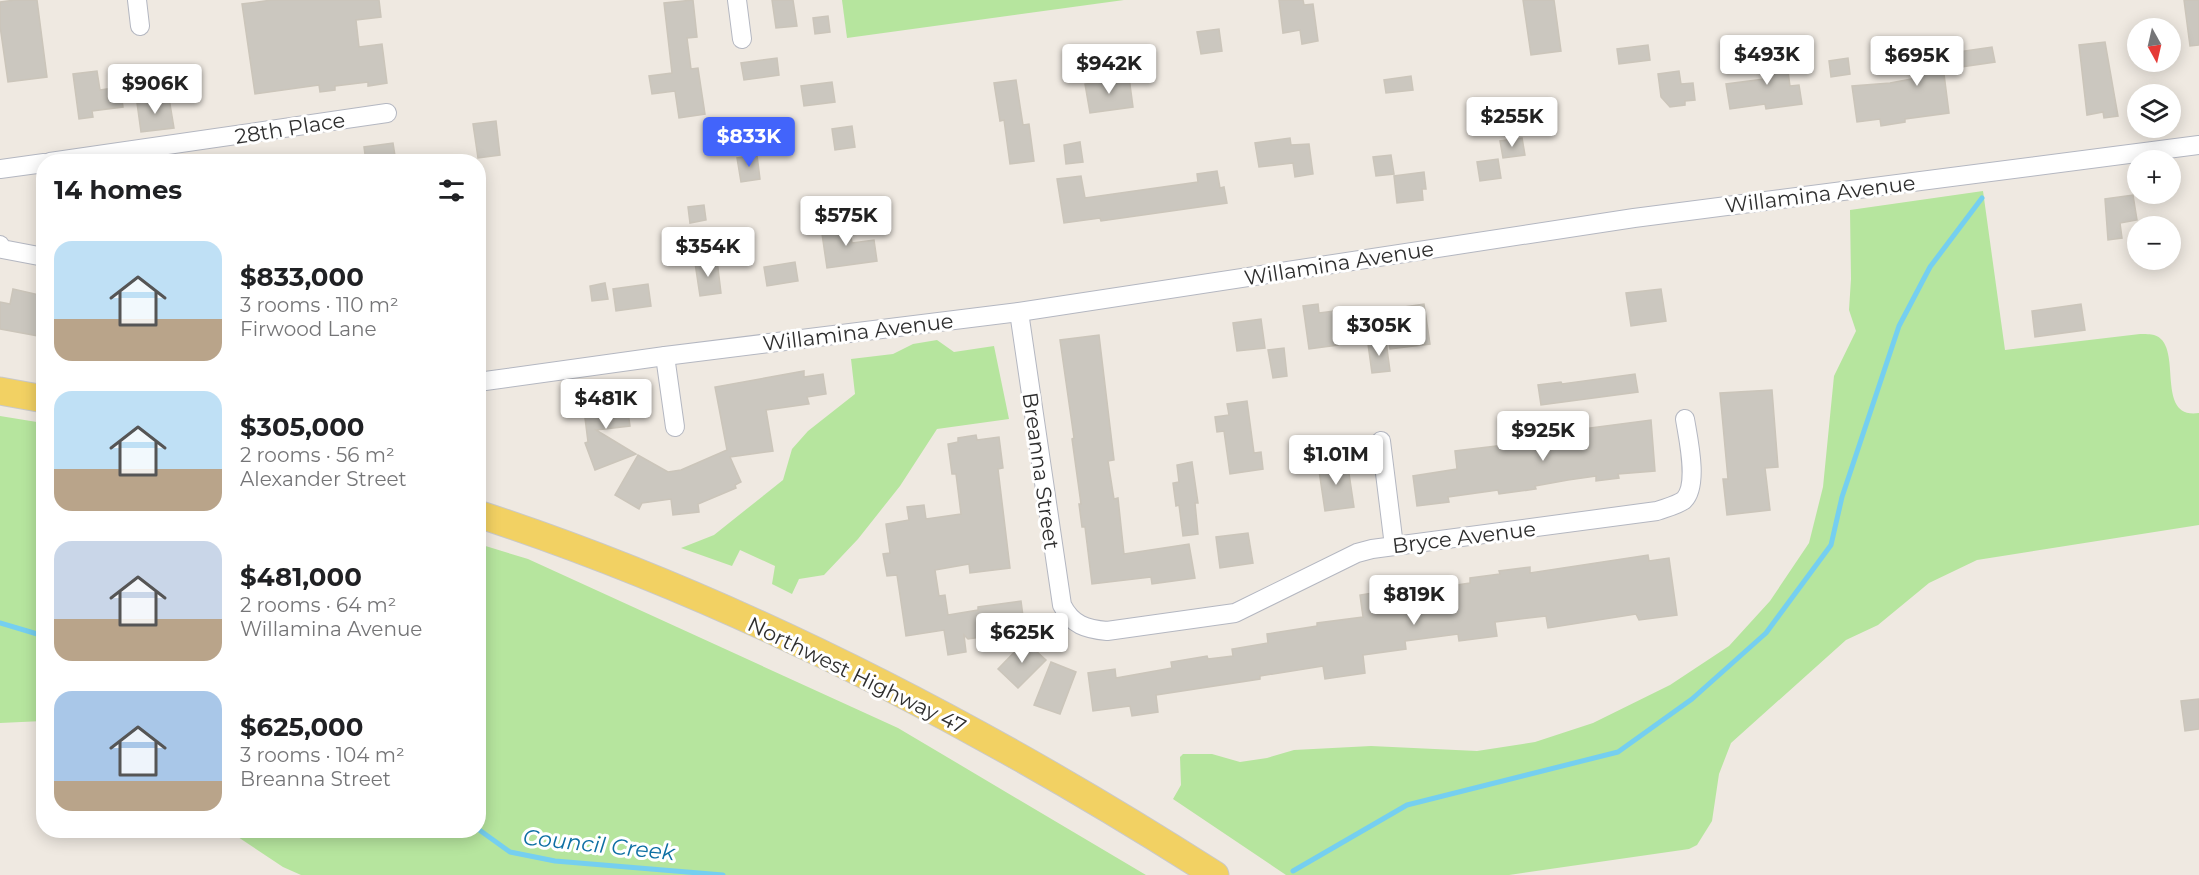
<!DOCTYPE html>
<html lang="en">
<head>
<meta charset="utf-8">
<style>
	body { margin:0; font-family:Montserrat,sans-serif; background:#f2f2f2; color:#202124; height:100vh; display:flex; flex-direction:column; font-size:22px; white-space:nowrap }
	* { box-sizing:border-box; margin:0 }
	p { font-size:20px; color:#757577 }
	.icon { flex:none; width:33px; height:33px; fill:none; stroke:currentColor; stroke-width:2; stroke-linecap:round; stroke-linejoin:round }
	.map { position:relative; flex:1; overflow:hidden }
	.drawer { position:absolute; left:36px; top:154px; width:450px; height:684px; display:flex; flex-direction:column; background:#fff; border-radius:24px; box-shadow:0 3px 15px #0003 }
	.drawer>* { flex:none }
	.needle { width:39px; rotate:172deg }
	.tools { position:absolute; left:2127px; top:18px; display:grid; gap:12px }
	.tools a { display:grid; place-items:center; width:54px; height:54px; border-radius:50%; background:#fff; box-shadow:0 3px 15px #0003; font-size:30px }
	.price { position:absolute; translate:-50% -51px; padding:0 14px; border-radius:6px; background:#fff; color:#222; font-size:20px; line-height:39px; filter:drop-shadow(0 2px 3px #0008) }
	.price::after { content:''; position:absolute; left:50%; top:36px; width:18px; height:14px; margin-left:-9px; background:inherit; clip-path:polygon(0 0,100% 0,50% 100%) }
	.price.on { background:#4264fb; color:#fff }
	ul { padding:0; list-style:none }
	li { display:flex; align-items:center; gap:18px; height:150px; padding:0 18px }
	li span { display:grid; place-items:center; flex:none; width:168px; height:120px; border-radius:18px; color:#555 }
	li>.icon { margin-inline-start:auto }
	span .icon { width:72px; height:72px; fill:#fffc; stroke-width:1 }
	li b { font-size:26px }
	h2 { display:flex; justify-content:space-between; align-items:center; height:72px; padding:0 18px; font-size:26px }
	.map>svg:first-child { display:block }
	.green { fill:#b6e59e }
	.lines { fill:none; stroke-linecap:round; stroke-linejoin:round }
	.stream { stroke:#75cff0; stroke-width:5 }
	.building { fill:#cbc7bf; stroke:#cbc5ba; stroke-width:1.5 }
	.street-casing { stroke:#b4b7c1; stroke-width:20 }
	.primary-casing { stroke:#c9c9c9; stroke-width:29 }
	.street { stroke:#fff; stroke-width:18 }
	.primary { stroke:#f2d163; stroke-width:27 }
	.labels { text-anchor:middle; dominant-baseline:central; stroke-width:6; stroke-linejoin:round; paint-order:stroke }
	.street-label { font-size:21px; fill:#2e2e2e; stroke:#fff }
	.water-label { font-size:22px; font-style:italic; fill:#0d6fa3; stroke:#fff }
</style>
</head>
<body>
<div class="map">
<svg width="2199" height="875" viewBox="0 0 2199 875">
	<rect width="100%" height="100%" fill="#efe9e1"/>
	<g class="green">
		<path d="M842 0H1124L847 38Z"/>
		<path d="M1983 191 2005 350 2140 334C2145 334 2151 334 2154 335 2185 344 2153 420 2199 413V525L1977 560 1929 583 1878 625 1846 640 1731 743 1719 774 1712 821 1697 845 1689 849 1509 875H1286L1173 799 1181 785 1180 757 1183 754H1212L1240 762 1267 758 1294 750 1371 746 1477 751 1535 742 1593 723 1670 685 1729 646 1770 601 1809 543 1823 487 1834 376 1856 331 1849 310 1851 279 1850 210Z"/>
		<path d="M937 340 954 352 994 346 1009 419 937 429 900 486 858 539 824 575 799 579 792 594 772 584 775 566 740 550 732 566 681 548 714 535 783 480 792 449 808 431 855 394 851 359 893 354 913 344Z"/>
		<path d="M0 416 43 423V721L0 723Z"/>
		<path d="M479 544 528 559 898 728 1146 875H301L283 867 229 831H478Z"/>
	</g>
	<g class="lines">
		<g class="stream">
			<path d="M0 623 44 636"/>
			<path d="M478 829 510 852 555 861 723 875"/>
			<path d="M1293 871 1407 805 1618 752 1692 699 1766 633 1831 545 1842 497 1899 326 1930 267 1982 198"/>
		</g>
	</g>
	<g class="building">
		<path d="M15 0H37L47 77 8 82 0 26V2Z"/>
		<path d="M272 0H379L381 17 356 20 359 47 382 44 387 83 368 86V82L335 86V90L320 92 319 85 255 94 242 4Z"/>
		<path d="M693 0 697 37 687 38 691 69 698 68 705 114 679 118 675 91 652 94 649 76 672 73 664 3Z"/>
		<path d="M772 0H793L797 26 776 28Z"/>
		<path d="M1279 0H1303L1304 5 1313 4 1318 41 1302 44 1300 30 1283 33Z"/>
		<path d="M1523 0H1554L1561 51 1531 55Z"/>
		<path d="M2184 0H2199V45L2190 46Z"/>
		<path d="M828 16 830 32 815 34 813 18Z"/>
		<path d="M1219 29 1222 51 1201 54 1197 32Z"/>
		<path d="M1957 41 1958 52 1992 47 1995 62 1961 67V72L1944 74 1949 113 1905 119V122L1881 126 1880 119 1857 122 1852 86 1890 83 1922 77 1919 47Z"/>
		<path d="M2105 42 2118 116 2104 118 2103 112 2087 115 2079 45Z"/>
		<path d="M1784 43 1790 86 1799 85 1802 104 1766 109 1765 104 1730 109 1726 84 1772 78 1767 46Z"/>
		<path d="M1648 45 1650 60 1619 64 1617 49Z"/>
		<path d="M777 58 779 75 744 80 741 63Z"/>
		<path d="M1848 58 1850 74 1831 77 1829 61Z"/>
		<path d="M97 71 100 90 120 87 123 107 92 111 93 117 79 119 73 74Z"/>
		<path d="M1679 71 1681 84 1693 83 1695 100 1685 101V105L1670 107 1661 97 1658 74Z"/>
		<path d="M1411 76 1413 90 1386 93 1384 80Z"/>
		<path d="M1129 77 1133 107 1090 113 1085 84Z"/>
		<path d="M1016 80 1023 125 1029 124 1034 161 1010 164 1004 120 1000 121 994 83Z"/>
		<path d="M832 82 835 102 804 106 801 86Z"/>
		<path d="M169 98 174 128 141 132 137 103Z"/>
		<path d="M496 121 500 155 478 158 473 124Z"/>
		<path d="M852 126 855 147 835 150 832 129Z"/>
		<path d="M1290 138 1291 145 1309 144 1313 174 1295 177 1293 163 1259 167 1255 143Z"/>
		<path d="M1522 138 1525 155 1503 158 1500 141Z"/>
		<path d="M1080 142 1083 162 1066 164 1064 145Z"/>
		<path d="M393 143 396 162H366L364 147Z"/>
		<path d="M757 155 760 179 741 182 737 158Z"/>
		<path d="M1391 155 1394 174 1376 176 1373 157Z"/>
		<path d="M1498 159 1501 178 1480 181 1477 162Z"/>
		<path d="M1217 171 1220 188 1224 187 1227 203 1101 221 1100 218 1064 223 1057 179 1081 176 1085 198 1198 182 1197 174Z"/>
		<path d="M1424 172 1426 189H1422L1423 200 1397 203 1394 176Z"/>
		<path d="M2133 195 2137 220 2120 223 2122 238 2108 240 2105 199Z"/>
		<path d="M704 205 706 220 690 223 688 207Z"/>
		<path d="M849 223 852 243 874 240 877 261 827 268 821 227Z"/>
		<path d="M717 260 721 293 700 296 695 263Z"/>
		<path d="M795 262 798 281 767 286 764 267Z"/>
		<path d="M605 283 608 299 592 301 590 286Z"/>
		<path d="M648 284 651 306 616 311 613 289Z"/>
		<path d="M13 289 44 296V337L0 329V302L10 304Z"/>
		<path d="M1661 289 1666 321 1631 326 1626 293Z"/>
		<path d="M1318 304 1319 313 1334 311 1338 345 1309 349 1303 306Z"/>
		<path d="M1424 304 1430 344 1390 349 1384 310Z"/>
		<path d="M2081 304 2085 330 2035 337 2032 311Z"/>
		<path d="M1261 319 1265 348 1237 351 1233 323Z"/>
		<path d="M1099 335 1114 460 1108 461 1114 499 1118 498 1124 554 1189 544 1195 578 1152 584 1151 577 1092 584 1085 527H1082L1079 504H1081L1072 439 1074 438 1060 340Z"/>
		<path d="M1386 341 1390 371 1372 373 1368 344Z"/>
		<path d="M1284 348 1287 376 1273 378 1268 350Z"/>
		<path d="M804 371V377L823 374 826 394 807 397 809 404 766 410 773 451 730 457 741 482 735 485 736 488 698 504 699 512 673 515 671 499 642 503 639 509 615 495 638 455 668 472 681 470 727 450 715 387Z"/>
		<path d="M1635 374 1638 392 1541 405 1538 385 1561 382 1562 384Z"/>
		<path d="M1772 390 1778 467 1765 468 1770 510 1727 515 1723 479H1728L1720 393Z"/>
		<path d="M626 397 630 426 596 430 636 454 595 470 585 443 588 442 583 402Z"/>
		<path d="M1247 401 1254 453 1261 452 1263 469 1230 474 1224 431 1217 432 1215 417 1229 415 1227 404Z"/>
		<path d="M1651 420 1655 471 1618 474 1619 478 1596 481V476L1568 480 1535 486 1536 489 1499 494 1498 490 1448 497 1449 502 1417 506 1413 476 1457 469 1455 451 1538 441 1537 435Z"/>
		<path d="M976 435 977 440 999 437 1003 468 998 469 1010 568 970 573 969 564 935 570 939 596 945 595 948 615 978 610V607L1021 601 1025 631 968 639 964 635 966 652 948 655 944 630 906 636 897 575 887 576 883 554 890 553 886 524 909 520 907 507 924 505 926 519 961 514 956 474H952L948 444 958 442V438Z"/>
		<path d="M1347 460 1354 507 1325 511 1318 464Z"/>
		<path d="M1192 462 1198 503H1195L1198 534 1183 536 1179 505 1176 506 1173 483 1179 482 1177 465Z"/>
		<path d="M1248 533 1253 563 1220 568 1216 537Z"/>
		<path d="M1648 555 1649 561 1669 558 1677 615 1639 620 1636 614 1548 628 1546 616 1495 622 1497 636 1459 641 1458 634 1405 641 1406 649 1363 655 1365 673 1325 679 1323 666 1260 676V679L1156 695 1158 712 1132 716 1130 706 1093 711 1088 673 1115 669 1116 678 1172 668 1171 662 1207 656 1208 659 1233 656 1232 649 1268 643 1267 634 1317 626V623L1363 617 1360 595 1397 589V594L1470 583V578L1500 574 1499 571 1530 567V573Z"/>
		<path d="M1025 641 1046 660 1018 688 998 669Z"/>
		<path d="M1051 662 1076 672 1060 714 1034 705Z"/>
		<path d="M2199 699V729L2185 731 2181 701Z"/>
	</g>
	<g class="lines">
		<defs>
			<g id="street">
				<path d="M137 0 140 26"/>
				<path d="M737 0 742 39"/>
				<path d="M50 162 387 113"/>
				<path d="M0 169 44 163"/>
				<path d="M0 245 2 249 44 257"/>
				<path d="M1019 312 1062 605C1072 625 1086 629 1107 631L1235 613 1357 553 1372 549 1657 511C1665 508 1678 505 1684 500 1699 485 1688 438 1685 419"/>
				<path d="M665 356 675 427"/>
				<path d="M478 382 665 356 1019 312 1634 218 2199 145"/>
				<path d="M1381 441 1394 546"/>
			</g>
			<g id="primary">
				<path d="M0 391 44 399"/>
				<path d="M478 514C738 599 985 728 1215 875"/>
			</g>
		</defs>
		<use href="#street" class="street-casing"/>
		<use href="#primary" class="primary-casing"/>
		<use href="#street" class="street"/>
		<use href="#primary" class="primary"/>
	</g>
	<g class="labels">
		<g class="street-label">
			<text transform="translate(290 128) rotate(-9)">28th Place</text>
			<text transform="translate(1820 194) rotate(-7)">Willamina Avenue</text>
			<text transform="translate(1339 263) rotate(-9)">Willamina Avenue</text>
			<text transform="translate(858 332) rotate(-7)">Willamina Avenue</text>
			<text transform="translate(1041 471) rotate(82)">Breanna Street</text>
			<text transform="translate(1464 537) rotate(-7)">Bryce Avenue</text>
			<text transform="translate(857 675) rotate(26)">Northwest Highway 47</text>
		</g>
		<g class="water-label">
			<text transform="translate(599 845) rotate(6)">Council Creek</text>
		</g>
	</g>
</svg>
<div class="tools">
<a><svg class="needle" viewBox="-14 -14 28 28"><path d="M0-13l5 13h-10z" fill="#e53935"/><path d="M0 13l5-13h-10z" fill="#757577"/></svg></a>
<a><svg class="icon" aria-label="layers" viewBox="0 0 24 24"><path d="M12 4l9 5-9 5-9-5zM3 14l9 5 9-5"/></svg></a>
<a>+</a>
<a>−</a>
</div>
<b class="price" style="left:1767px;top:86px">$493K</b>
<b class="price" style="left:1917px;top:87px">$695K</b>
<b class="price" style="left:1109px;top:95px">$942K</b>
<b class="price" style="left:155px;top:115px">$906K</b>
<b class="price" style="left:1512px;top:148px">$255K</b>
<b class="price on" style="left:749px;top:168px">$833K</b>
<b class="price" style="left:846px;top:247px">$575K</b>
<b class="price" style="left:708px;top:278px">$354K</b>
<b class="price" style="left:1379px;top:357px">$305K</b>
<b class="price" style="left:606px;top:430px">$481K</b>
<b class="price" style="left:1543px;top:462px">$925K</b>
<b class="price" style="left:1336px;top:486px">$1.01M</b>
<b class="price" style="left:1414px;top:626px">$819K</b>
<b class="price" style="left:1022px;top:664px">$625K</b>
<section class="drawer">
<h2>14 homes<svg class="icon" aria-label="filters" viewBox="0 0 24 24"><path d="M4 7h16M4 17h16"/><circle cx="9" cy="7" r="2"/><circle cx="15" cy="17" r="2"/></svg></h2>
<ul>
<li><span style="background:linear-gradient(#bfe0f5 65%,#b9a48a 0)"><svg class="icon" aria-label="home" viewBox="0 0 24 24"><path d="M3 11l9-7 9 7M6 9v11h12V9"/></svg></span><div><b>$833,000</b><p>3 rooms · 110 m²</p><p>Firwood Lane</p></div></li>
<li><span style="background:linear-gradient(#bfe0f5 65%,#b9a48a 0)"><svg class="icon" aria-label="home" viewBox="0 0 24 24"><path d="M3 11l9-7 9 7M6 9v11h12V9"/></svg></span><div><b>$305,000</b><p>2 rooms · 56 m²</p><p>Alexander Street</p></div></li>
<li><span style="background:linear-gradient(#c9d6e8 65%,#b9a48a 0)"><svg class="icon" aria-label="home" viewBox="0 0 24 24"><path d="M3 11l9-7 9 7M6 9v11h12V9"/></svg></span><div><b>$481,000</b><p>2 rooms · 64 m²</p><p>Willamina Avenue</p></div></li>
<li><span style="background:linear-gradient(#a9c7e8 75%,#b9a48a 0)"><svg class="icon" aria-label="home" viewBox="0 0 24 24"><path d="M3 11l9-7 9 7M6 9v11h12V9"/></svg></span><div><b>$625,000</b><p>3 rooms · 104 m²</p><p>Breanna Street</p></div></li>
</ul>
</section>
</div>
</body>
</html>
